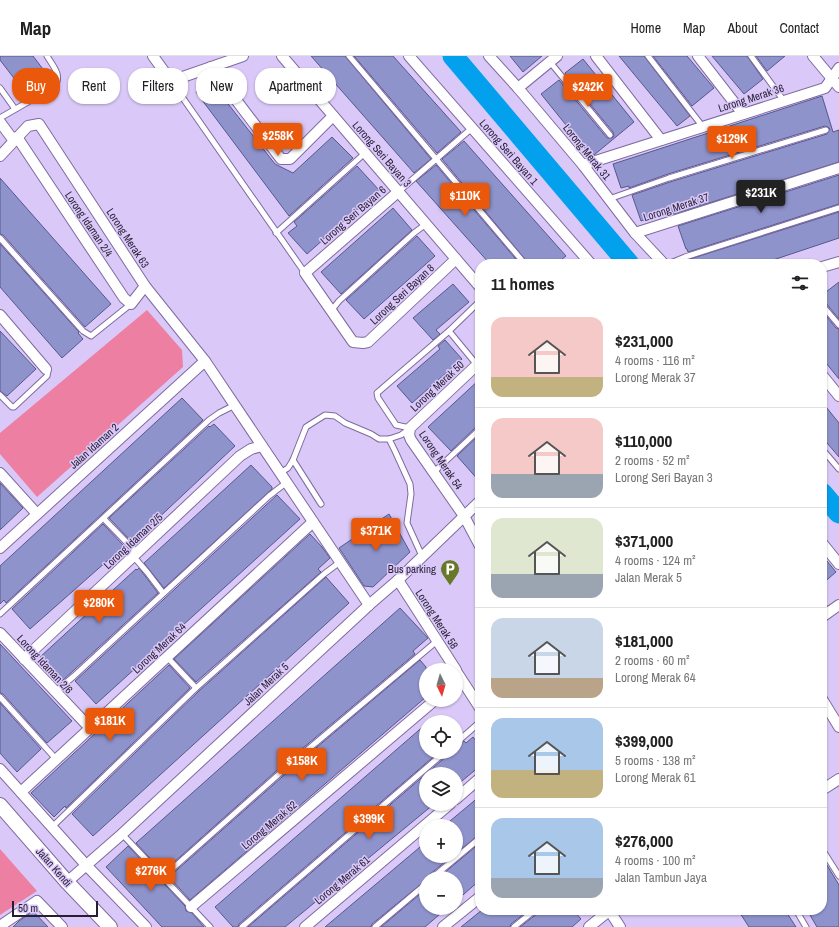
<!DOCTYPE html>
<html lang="en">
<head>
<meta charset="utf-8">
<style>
	body { margin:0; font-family:"Archivo Narrow",sans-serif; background:#f2f2f2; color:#222; height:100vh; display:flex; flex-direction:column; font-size:15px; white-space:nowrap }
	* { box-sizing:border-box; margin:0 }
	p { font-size:13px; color:#767676 }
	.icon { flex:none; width:22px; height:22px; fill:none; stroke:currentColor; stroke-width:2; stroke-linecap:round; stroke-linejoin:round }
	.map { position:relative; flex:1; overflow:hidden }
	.details { position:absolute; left:475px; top:203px; width:352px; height:656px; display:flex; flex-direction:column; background:#fff; border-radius:16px; box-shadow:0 1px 3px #0004 }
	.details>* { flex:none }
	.banner { position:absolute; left:12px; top:12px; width:380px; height:36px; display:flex; gap:8px }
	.needle { width:26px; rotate:175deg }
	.buttons { position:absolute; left:419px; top:607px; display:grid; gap:8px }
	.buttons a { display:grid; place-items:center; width:44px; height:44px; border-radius:50%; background:#fff; box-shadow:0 1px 3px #0004; font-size:20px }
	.scale { position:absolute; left:12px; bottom:10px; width:86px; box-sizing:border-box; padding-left:4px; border:2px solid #271e34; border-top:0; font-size:11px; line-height:14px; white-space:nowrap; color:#271e34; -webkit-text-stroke:3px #dac9f8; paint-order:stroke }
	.price { position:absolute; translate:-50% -34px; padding:0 9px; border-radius:4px; background:#ea580c; color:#fff; font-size:13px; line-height:26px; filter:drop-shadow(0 1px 2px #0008) }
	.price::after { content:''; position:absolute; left:50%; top:24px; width:12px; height:9px; margin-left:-6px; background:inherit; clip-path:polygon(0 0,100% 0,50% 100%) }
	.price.on { background:#222; color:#fff }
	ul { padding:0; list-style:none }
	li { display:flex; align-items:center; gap:12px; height:100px; padding:0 16px }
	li+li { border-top:1px solid #e0e0e0 }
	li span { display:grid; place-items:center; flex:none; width:112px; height:80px; border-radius:12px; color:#555 }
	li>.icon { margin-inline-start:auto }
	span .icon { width:48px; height:48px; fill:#fffc; stroke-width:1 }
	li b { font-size:17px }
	h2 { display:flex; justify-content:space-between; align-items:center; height:48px; padding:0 16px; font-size:17px }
	.chip { padding:0 14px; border-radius:16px; background:#fff; box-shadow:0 1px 3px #0004; font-size:14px; line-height:36px }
	.chip.on { background:#ea580c; color:#fff }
	header { display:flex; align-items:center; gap:24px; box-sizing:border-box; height:56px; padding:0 20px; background:#fff; border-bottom:1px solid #e0e0e0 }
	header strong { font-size:19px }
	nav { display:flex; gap:22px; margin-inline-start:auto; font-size:14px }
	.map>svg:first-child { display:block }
	.green { fill:#ec7fa2 }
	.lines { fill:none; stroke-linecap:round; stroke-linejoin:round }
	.river { stroke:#03a0ed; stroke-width:21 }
	.building { fill:#8f93cb; stroke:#56588c }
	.lane-casing { stroke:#7f6ba0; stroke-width:7 }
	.street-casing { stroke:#7f6ba0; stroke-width:12 }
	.secondary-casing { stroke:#7f6ba0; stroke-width:16 }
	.lane { stroke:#fff; stroke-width:5 }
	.street { stroke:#fff; stroke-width:10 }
	.secondary { stroke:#fff; stroke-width:14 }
	.labels { text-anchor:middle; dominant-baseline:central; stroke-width:3; stroke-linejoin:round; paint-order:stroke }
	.street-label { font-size:11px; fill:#271e34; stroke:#dac9f8 }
	.poi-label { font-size:11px; fill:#271e34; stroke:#dac9f8; text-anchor:end }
</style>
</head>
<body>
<header>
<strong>Map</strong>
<nav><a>Home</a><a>Map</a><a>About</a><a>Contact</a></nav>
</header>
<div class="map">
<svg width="839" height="871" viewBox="0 0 839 871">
	<rect width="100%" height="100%" fill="#dac9f8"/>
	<g class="green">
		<path d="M147 254 182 294 183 311 37 441 0 398V377Z"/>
		<path d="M0 793 37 835 0 859Z"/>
	</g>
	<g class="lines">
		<g class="river">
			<path d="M453 0 629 208"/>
			<path d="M822 437 839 457"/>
		</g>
	</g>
	<g class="building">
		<path d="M0 0H33L46 17 23 34 0 4Z"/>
		<path d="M311 0H345L431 103 414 117Z"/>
		<path d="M354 0H393L461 76 437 97Z"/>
		<path d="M510 0H542L523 16Z"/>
		<path d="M619 0H644L690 60 677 70Z"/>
		<path d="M653 0H687L714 32 692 50Z"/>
		<path d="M712 0H747L763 23 744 38Z"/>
		<path d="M756 0H785L767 15Z"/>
		<path d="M583 3 634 66 594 99 591 100 541 38 559 24 607 82H612L614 80 613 76 566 19 565 17Z"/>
		<path d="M211 26 275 108 293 117 332 81 353 102 289 160 196 36Z"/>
		<path d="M822 40 833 76 839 74V106L674 158 673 155 641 165 632 139 670 126 827 78 830 73 828 71 825 70 668 118 629 132V130L621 132 613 108Z"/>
		<path d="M464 85 566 200 556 208H529L442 103Z"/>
		<path d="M436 109 520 208H490L416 125Z"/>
		<path d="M357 110 379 134 307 198 288 177 297 170 294 166Z"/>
		<path d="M839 119V148L688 196 687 193H686L678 170Z"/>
		<path d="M0 122 111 248 85 271 3 179 0 178Z"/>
		<path d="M393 152 412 174 341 238 321 216Z"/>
		<path d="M839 156V182L761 208H692L690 203Z"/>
		<path d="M417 180 435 200 364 263 346 244Z"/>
		<path d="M0 188 79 276 78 277 83 283 62 302 0 231Z"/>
		<path d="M839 226V263L825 246 822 245V239Z"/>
		<path d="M453 228 469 246 436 274 440 278 433 284 413 262Z"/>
		<path d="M822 255 836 272 839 273V323L822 302Z"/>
		<path d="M0 275 36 313 7 340 0 335Z"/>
		<path d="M445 284 462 303 412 347 397 330 440 293 438 290Z"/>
		<path d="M480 323V369L477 370 451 395 428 371Z"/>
		<path d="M182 342 203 364 6 547 4 544 0 548V510Z"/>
		<path d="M822 346 839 367V401L822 381Z"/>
		<path d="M214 368 235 390 135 484 133 482 130 484 109 462 209 370 210 371Z"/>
		<path d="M480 378V426L457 400Z"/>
		<path d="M251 409 272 431V433L164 532 144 507Z"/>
		<path d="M0 427 23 452 0 474Z"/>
		<path d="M277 439 300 463 96 648 75 625Z"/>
		<path d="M389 458 410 496 373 531 364 530 339 492Z"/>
		<path d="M103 468 124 490 30 573 12 553Z"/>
		<path d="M310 478 322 491 330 502 318 513 321 516 196 626 174 603Z"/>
		<path d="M822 499 836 516 822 528Z"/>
		<path d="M139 512 158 537 62 625 40 601 136 513 137 514Z"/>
		<path d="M326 521 349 547 93 780 72 758 199 635Z"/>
		<path d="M400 552 428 582 413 595 415 598 284 708 163 816 136 787Z"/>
		<path d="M0 588 72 665 47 687 3 638 0 637Z"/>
		<path d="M420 604 426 611V641L190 844 169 821 290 714Z"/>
		<path d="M169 609 190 632 66 752 65 750 54 761 31 737Z"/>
		<path d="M0 647 41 693 17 716 0 697Z"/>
		<path d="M426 668V696H439L239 868 238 871H233L215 851Z"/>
		<path d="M473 681 480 690V710L456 730V718H426V748H434L285 871H248L448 699 449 696H456V691L464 685 466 687Z"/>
		<path d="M480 740V778L456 797V770H444Z"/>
		<path d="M426 786V800H452L429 819 428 822H426V824L372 868 371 871H325Z"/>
		<path d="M480 787V824L456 845V822H438Z"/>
		<path d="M128 790 185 850 186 855 192 857 204 871H162L106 811Z"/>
		<path d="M822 801 839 829V871H817L807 854H822Z"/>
		<path d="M426 833V852H447L425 871H381Z"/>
		<path d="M482 854H529L511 868 510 871H461Z"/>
		<path d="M539 854H573L581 863 572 871H520L538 857Z"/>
		<path d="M738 854H785L796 871H749Z"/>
		<path d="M33 855 48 871H13L19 865Z"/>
	</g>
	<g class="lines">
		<defs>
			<g id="lane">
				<path d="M349 0 525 208"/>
				<path d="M648 0 703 71"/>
				<path d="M751 0 784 45"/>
				<path d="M550 6 610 79"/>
				<path d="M171 25 305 217"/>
				<path d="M0 32 15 53"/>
				<path d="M0 62 54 31C63 20 53 10 47 0"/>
				<path d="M398 136 472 72"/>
				<path d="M609 143 669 122 826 74"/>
				<path d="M276 177 365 97"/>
				<path d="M0 182 83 275 91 280 131 248"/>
				<path d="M668 208 685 201 839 152"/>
				<path d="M822 249 839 269"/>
				<path d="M331 255 339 245 414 177 426 168"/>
				<path d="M449 275 477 309"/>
				<path d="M0 339 12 351H14L47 320 48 315 46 313"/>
				<path d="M410 372 396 369 378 342 377 337 449 275 480 245"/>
				<path d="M389 383 395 395 410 428 411 438 407 467 422 500"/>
				<path d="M822 393 839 413"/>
				<path d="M293 404 321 448"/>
				<path d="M434 416 480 373"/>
				<path d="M280 417 288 412 293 404 306 371 325 359 335 360 345 367 371 378 379 383H389L401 379 409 373"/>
				<path d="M104 463 137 497"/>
				<path d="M134 501 147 516 163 537"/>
				<path d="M822 549 829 556"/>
				<path d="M0 558 209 364 219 357 235 349"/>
				<path d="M167 601 196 632"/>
				<path d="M55 636 74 620 269 440 287 426"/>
				<path d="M0 641 56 703"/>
				<path d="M456 687 480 666"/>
				<path d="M52 771 196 632 324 518 340 506"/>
				<path d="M122 778 210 871"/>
				<path d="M822 793 839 820"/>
				<path d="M163 821 287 711 437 585"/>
				<path d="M432 822 480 782"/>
				<path d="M796 854 806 871"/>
				<path d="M242 871 445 696"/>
				<path d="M375 871 426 828"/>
				<path d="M514 871 535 854"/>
			</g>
			<g id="street">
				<path d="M153 0 171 25 243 0"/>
				<path d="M282 0 480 231"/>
				<path d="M409 0 591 208"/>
				<path d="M489 0 518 32 583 109 635 177 664 208"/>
				<path d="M596 0 661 84"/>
				<path d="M698 0 743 58"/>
				<path d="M813 0 839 31"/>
				<path d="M211 11 281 103H290L333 60"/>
				<path d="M518 32 557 0"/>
				<path d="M0 66 14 85"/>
				<path d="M17 81 124 242 131 248 145 230"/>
				<path d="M0 100 28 70 39 68 145 230 205 305 369 549"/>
				<path d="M583 109 825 32 839 12"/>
				<path d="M398 136 305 217 353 286 363 287 368 286 456 203"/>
				<path d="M635 177 839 112"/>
				<path d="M822 211 839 206"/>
				<path d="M0 259 46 313"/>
				<path d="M480 306 410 372 409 379 411 384 464 460 480 490"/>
				<path d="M822 319 839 340"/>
				<path d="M0 417 37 458"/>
				<path d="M822 487 839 508"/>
				<path d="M0 492 205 305"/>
				<path d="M398 524 456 614"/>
				<path d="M822 561 839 549"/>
				<path d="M0 577 90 672"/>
				<path d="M24 603 240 400 251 393 262 390"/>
				<path d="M456 615 480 652"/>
				<path d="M822 643 839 671"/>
				<path d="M0 713 86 809 146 871"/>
				<path d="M822 734 839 723"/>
				<path d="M21 736 313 466"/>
				<path d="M456 743 480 722"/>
				<path d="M67 826 122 778 369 549 398 524 480 445"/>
				<path d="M191 851 435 644"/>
				<path d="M609 854 620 871"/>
				<path d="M0 870 37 845 62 871"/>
				<path d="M305 871 450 748"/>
				<path d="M443 871 480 841"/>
				<path d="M589 871 610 854"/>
			</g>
			<path id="secondary" d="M0 749 67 826 110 871"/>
		</defs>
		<use href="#lane" class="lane-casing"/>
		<use href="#street" class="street-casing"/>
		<use href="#secondary" class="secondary-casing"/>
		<use href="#lane" class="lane"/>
		<use href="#street" class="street"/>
		<use href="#secondary" class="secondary"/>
	</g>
	<defs>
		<symbol id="parking-pin" viewBox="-11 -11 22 30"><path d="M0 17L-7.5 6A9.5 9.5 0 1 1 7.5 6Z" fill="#677928" stroke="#dac9f8"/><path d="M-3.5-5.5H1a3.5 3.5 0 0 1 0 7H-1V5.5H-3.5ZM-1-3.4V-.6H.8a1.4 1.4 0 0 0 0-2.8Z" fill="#fff"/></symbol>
	</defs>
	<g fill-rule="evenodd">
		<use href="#parking-pin" x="439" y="502" width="22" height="30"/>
	</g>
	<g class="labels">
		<g class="street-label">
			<text transform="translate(751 42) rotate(-18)">Lorong Merak 36</text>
			<text transform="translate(509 96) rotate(49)">Lorong Seri Bayan 1</text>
			<text transform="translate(587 96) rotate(51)">Lorong Merak 31</text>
			<text transform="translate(382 98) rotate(49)">Lorong Seri Bayan 3</text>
			<text transform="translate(676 151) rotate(-18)">Lorong Merak 37</text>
			<text transform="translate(353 159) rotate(-41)">Lorong Seri Bayan 6</text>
			<text transform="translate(89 168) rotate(56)">Lorong Idaman 2/4</text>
			<text transform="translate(128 182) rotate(57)">Lorong Merak 63</text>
			<text transform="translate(402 238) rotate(-43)">Lorong Seri Bayan 8</text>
			<text transform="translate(437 330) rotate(-43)">Lorong Merak 50</text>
			<text transform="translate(94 390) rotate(-42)">Jalan Idaman 2</text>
			<text transform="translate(441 404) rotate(56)">Lorong Merak 54</text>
			<text transform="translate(133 485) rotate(-43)">Lorong Idaman 2/5</text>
			<text transform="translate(437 563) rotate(57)">Lorong Merak 58</text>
			<text transform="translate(159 592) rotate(-43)">Lorong Merak 64</text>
			<text transform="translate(45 608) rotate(47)">Lorong Idaman 2/6</text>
			<text transform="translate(266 628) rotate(-43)">Jalan Merak 5</text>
			<text transform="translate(269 769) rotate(-40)">Lorong Merak 62</text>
			<text transform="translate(54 811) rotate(49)">Jalan Kendi</text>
			<text transform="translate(342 824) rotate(-40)">Lorong Merak 61</text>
		</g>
		<g class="poi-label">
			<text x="436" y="513">Bus parking</text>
		</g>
	</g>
</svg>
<div class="buttons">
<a><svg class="needle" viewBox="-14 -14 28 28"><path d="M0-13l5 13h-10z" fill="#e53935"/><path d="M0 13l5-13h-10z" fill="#767676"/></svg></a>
<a><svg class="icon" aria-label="locate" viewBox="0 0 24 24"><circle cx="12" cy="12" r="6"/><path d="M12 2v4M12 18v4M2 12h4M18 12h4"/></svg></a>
<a><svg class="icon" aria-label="layers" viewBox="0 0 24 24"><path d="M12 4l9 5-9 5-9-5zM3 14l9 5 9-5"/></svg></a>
<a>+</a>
<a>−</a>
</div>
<div class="scale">50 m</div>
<b class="price" style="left:588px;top:52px">$242K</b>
<b class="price" style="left:278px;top:101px">$258K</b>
<b class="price" style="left:732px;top:104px">$129K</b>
<b class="price on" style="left:761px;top:158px">$231K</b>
<b class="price" style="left:465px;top:161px">$110K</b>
<b class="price" style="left:376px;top:496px">$371K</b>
<b class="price" style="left:99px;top:568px">$280K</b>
<b class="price" style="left:110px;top:686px">$181K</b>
<b class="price" style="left:302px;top:726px">$158K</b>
<b class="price" style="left:369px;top:784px">$399K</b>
<b class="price" style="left:151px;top:836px">$276K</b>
<div class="banner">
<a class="chip on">Buy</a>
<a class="chip">Rent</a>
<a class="chip">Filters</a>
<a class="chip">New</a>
<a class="chip">Apartment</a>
</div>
<section class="details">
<h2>11 homes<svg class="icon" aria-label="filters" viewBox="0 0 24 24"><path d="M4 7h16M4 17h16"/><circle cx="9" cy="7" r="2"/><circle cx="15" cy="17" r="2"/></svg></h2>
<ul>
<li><span style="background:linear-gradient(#f6c9c9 75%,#c2b280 0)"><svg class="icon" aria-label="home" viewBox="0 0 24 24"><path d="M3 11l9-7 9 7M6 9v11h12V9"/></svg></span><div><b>$231,000</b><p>4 rooms · 116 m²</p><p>Lorong Merak 37</p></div></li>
<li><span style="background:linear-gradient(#f6c9c9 70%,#9aa5b1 0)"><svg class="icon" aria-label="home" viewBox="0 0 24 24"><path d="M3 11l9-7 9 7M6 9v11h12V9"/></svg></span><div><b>$110,000</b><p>2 rooms · 52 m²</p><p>Lorong Seri Bayan 3</p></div></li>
<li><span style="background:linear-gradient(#dfe7d0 70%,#9aa5b1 0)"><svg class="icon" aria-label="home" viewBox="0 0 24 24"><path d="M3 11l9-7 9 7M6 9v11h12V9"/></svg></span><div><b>$371,000</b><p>4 rooms · 124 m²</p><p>Jalan Merak 5</p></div></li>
<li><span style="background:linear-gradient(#c9d6e8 75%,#b9a48a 0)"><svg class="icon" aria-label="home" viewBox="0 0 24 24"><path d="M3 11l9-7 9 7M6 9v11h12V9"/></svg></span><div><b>$181,000</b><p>2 rooms · 60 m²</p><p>Lorong Merak 64</p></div></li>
<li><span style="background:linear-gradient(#a9c7e8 65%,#c2b280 0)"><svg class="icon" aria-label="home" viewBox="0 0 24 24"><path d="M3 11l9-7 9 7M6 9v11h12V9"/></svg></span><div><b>$399,000</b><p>5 rooms · 138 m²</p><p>Lorong Merak 61</p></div></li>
<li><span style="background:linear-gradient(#a9c7e8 75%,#9aa5b1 0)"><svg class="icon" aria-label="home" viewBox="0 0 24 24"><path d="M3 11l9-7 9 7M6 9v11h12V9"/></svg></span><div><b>$276,000</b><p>4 rooms · 100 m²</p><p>Jalan Tambun Jaya</p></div></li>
</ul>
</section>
</div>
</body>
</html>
